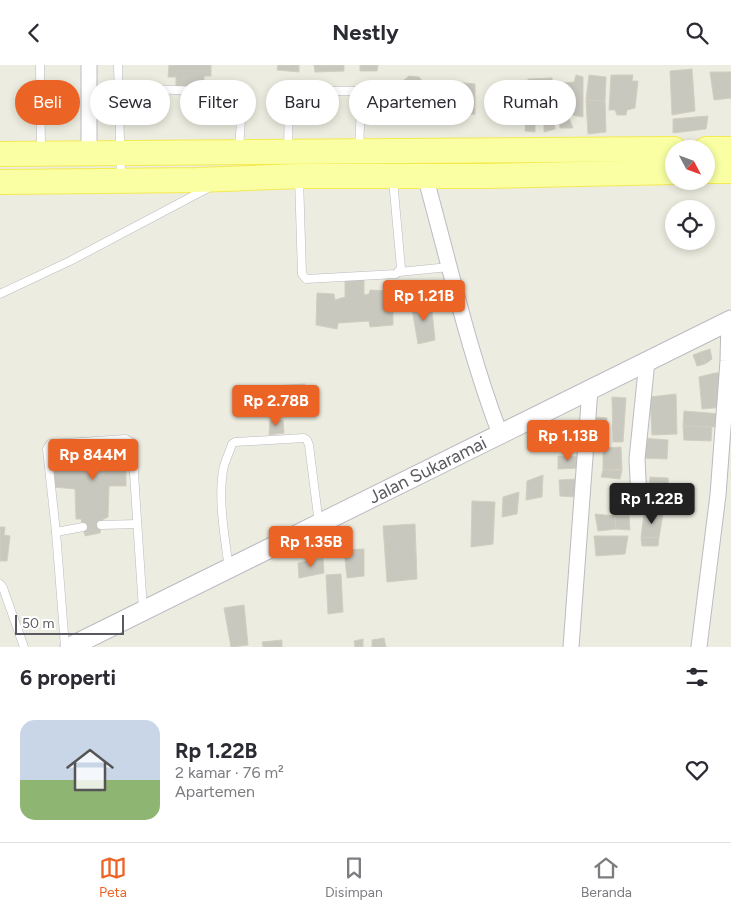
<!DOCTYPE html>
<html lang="id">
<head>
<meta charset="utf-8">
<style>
	body { margin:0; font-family:Figtree,sans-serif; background:#f2f2f3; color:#2b2b33; height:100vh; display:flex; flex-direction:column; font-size:19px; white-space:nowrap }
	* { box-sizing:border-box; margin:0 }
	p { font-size:16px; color:#7c7c81 }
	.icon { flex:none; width:28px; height:28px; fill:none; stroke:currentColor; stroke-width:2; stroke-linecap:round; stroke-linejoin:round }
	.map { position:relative; height:582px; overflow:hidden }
	.panel { display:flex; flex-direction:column; background:#fff; flex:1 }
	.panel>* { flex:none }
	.top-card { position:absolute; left:15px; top:15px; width:701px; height:45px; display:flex; gap:10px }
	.needle { width:32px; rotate:131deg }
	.buttons { position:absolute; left:665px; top:75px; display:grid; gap:10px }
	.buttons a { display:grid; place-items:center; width:50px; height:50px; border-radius:50%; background:#fff; box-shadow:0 2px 8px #0003; font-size:25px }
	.scale { position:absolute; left:15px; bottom:12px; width:109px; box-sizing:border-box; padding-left:5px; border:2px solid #595a61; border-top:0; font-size:14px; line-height:18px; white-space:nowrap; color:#595a61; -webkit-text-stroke:4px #fff; paint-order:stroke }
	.price { position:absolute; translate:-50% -42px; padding:0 11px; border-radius:5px; background:#ec6326; color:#fff; font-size:16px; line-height:32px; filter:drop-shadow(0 1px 2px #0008) }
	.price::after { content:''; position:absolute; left:50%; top:30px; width:15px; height:11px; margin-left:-8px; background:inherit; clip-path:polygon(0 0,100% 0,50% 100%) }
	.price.selected { background:#222; color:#fff }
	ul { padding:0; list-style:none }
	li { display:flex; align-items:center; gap:15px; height:125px; padding:0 20px }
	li+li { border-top:1px solid #e1e1e2 }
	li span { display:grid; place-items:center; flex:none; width:140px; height:100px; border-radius:15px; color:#555 }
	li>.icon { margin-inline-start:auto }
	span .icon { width:60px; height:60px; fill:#fffc; stroke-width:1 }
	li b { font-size:21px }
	h2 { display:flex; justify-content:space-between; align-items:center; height:60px; padding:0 20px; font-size:21px }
	.pill { padding:0 18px; border-radius:22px; background:#fff; box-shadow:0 2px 8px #0003; font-size:18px; line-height:45px }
	.pill.selected { background:#ec6326; color:#fff }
	header { display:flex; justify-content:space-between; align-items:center; height:65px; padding:0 20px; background:#fff; font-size:22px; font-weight:700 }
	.menu { display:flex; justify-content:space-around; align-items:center; height:70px; border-top:1px solid #e1e1e2; background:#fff; font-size:14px; color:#7c7c81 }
	.menu a { display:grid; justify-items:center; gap:2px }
	.menu .selected { color:#ec6326 }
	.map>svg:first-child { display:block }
	.building { fill:#c9c8bf; stroke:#d1cfbe }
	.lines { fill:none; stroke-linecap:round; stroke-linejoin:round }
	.service-casing { stroke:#bbbbc2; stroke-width:9 }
	.minor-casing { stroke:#bbbbc2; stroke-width:17 }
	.tertiary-casing { stroke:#bbbbc2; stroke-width:21 }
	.primary-casing { stroke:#f4eb51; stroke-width:26 }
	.service { stroke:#fff; stroke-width:8 }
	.minor { stroke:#fff; stroke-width:15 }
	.tertiary { stroke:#fff; stroke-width:19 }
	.primary { stroke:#f9ffa2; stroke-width:24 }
	.labels { text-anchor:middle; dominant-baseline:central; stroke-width:4.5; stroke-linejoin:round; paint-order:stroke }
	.street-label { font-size:18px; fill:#595a61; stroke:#fff }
</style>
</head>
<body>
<header><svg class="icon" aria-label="back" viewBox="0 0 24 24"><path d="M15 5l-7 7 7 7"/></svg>Nestly<svg class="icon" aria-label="search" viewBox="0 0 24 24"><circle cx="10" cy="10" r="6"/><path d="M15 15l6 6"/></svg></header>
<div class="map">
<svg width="731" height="582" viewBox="0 0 731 582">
	<rect width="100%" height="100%" fill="#ecece0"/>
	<g class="building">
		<path d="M169 0H211V11H204V23L176 22V12H168Z"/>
		<path d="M278 0H299V7L277 5Z"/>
		<path d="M314 0H344V6L315 7Z"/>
		<path d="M360 0H378L377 6H360Z"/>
		<path d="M692 4 695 46 672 50 670 6Z"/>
		<path d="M710 7H731V33L714 35Z"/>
		<path d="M576 10 583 12V52L572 50 570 33 561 32 563 18 574 17Z"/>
		<path d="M589 10 606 12 605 36 586 35Z"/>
		<path d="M611 10H633L632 16H638L635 43 627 45 626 50H617L615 45H609Z"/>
		<path d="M409 11 419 12 424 18 436 20 434 36 422 37 415 42 406 41 399 37 390 36 392 17 403 16Z"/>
		<path d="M552 13 553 25 546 28 548 48H526L528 14Z"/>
		<path d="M454 17 475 19V49L457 51Z"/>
		<path d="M586 35 605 36 606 67 588 69Z"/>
		<path d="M568 51 573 63H560L559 52Z"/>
		<path d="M708 51 706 64 673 68V54Z"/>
		<path d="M554 53 555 64 544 67V55Z"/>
		<path d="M526 54 535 55V67L525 66Z"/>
		<path d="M364 214V230L369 229 370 225 393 226V260L370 262 369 256 338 258 337 264 316 260 317 228 334 229 335 235 345 232V215Z"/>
		<path d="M431 236 435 275 418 279 411 238Z"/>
		<path d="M710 284 712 294 705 299 701 287Z"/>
		<path d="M701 287 705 299 697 301 693 290Z"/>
		<path d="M715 308H724V342L702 344 699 312Z"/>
		<path d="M305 319 306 348 243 350 241 323Z"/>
		<path d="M676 329 677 369 652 370 650 332Z"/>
		<path d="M612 332 626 333 623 377H613Z"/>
		<path d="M684 346 721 349V362L683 361Z"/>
		<path d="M594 352 607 353 603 379H593Z"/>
		<path d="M270 355H283L284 368 269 370Z"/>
		<path d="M683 361 712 362 711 376 684 375Z"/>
		<path d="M642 373 668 375 667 394 641 393Z"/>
		<path d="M126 379V421H109L108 452 102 455 100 468 85 471 81 454H76L75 424 54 422 55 397 74 394V387L80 386 81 380Z"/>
		<path d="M621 382 622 405H603V383Z"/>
		<path d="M558 391 579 392 578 403 558 404Z"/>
		<path d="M603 405H622L620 414 601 412Z"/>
		<path d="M543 410 542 432 526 435 527 416Z"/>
		<path d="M650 412 668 413 669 440H648Z"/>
		<path d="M577 414 575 432 560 431 559 415Z"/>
		<path d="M519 427 517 449 502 452 503 432Z"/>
		<path d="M472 436 495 437 493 479 471 482Z"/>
		<path d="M644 448 663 449 659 472 641 473Z"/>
		<path d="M595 449 615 451 616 464 598 466Z"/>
		<path d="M615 451H629L630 465 616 464Z"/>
		<path d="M415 459 417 514 387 517 383 461Z"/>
		<path d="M0 462H5L4 470 10 471 7 496H0Z"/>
		<path d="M594 471H628L625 489 596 491Z"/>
		<path d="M659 472 658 481H642L641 473Z"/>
		<path d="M364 484V511L347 513 344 485Z"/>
		<path d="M323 493 324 508 299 513 298 498Z"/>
		<path d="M341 509 343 547 328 549 326 510Z"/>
		<path d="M244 540 248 580 231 582 224 543Z"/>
		<path d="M384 573 386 582H372V575Z"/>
		<path d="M363 574V582H355L354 576Z"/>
		<path d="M282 575V582H263L262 577Z"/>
	</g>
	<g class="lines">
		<defs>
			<g id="service">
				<path d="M40 0 41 85"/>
				<path d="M118 0 121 113"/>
				<path d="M118 23 231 27 236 30 242 40 239 84"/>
				<path d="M288 85 289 37 294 27 299 26H354C359 30 361 32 361 39L359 85"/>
				<path d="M299 113 302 209 306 214 396 209 401 203 393 115"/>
				<path d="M399 207 449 202"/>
				<path d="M0 229 70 196 210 122"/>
				<path d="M101 460 137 459"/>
				<path d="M56 467 83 462"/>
				<path d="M229 504C225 474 217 430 224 401 226 394 230 386 232 379L235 377 304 373 307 375 309 380 319 459"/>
				<path d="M0 519 3 523 24 582"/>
				<path d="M65 582 56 467 47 384 50 379 126 374 132 378 143 545"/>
			</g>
			<g id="minor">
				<path d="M89 88V0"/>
				<path d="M425 111C449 197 468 285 500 369"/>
				<path d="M639 434 637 394 647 296"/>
				<path d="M571 582 590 324"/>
				<path d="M699 582 718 430 728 296 729 256"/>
			</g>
			<g id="tertiary">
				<path id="s1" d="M70 582 731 255"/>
			</g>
			<g id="primary">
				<path d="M706 84H731"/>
				<path d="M0 89 674 84"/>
				<path d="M706 106H731"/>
				<path d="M0 117 197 115 299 111H484L674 107"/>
			</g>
		</defs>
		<use href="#service" class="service-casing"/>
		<use href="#minor" class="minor-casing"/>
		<use href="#tertiary" class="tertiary-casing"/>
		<use href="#primary" class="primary-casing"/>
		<use href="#service" class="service"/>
		<use href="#minor" class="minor"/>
		<use href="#tertiary" class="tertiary"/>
		<use href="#primary" class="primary"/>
	</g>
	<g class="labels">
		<g class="street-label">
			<text stroke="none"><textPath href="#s1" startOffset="399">Jalan Sukaramai</textPath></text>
		</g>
	</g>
</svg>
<div class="buttons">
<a><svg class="needle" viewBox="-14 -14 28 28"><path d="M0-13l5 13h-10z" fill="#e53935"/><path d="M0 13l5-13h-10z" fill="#7c7c81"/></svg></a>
<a><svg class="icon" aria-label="locate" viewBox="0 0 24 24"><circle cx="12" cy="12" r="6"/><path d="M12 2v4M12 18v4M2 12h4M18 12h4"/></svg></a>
</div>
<div class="scale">50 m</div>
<b class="price" style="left:424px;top:257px">Rp 1.21B</b>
<b class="price" style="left:276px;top:362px">Rp 2.78B</b>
<b class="price" style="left:568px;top:397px">Rp 1.13B</b>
<b class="price" style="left:93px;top:416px">Rp 844M</b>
<b class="price selected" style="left:652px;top:460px">Rp 1.22B</b>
<b class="price" style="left:311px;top:503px">Rp 1.35B</b>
<div class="top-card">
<a class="pill selected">Beli</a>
<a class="pill">Sewa</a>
<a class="pill">Filter</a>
<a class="pill">Baru</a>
<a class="pill">Apartemen</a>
<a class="pill">Rumah</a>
</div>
</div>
<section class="panel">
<h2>6 properti<svg class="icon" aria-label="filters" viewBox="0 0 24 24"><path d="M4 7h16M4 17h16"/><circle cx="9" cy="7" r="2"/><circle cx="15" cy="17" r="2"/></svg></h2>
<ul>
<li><span style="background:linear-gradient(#c9d6e8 60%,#8fb573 0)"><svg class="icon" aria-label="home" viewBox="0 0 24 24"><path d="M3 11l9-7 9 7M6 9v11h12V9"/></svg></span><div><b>Rp 1.22B</b><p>2 kamar · 76 m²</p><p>Apartemen</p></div><svg class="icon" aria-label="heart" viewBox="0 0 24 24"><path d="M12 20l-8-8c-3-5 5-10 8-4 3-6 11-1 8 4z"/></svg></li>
</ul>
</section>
<nav class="menu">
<a class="selected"><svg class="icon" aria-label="map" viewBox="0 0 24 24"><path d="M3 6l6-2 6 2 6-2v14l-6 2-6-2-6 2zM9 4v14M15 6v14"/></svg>Peta</a>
<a><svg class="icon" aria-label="saved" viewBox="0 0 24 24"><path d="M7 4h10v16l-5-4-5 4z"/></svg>Disimpan</a>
<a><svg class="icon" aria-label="home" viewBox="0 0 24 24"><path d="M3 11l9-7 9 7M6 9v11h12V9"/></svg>Beranda</a>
</nav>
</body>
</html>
